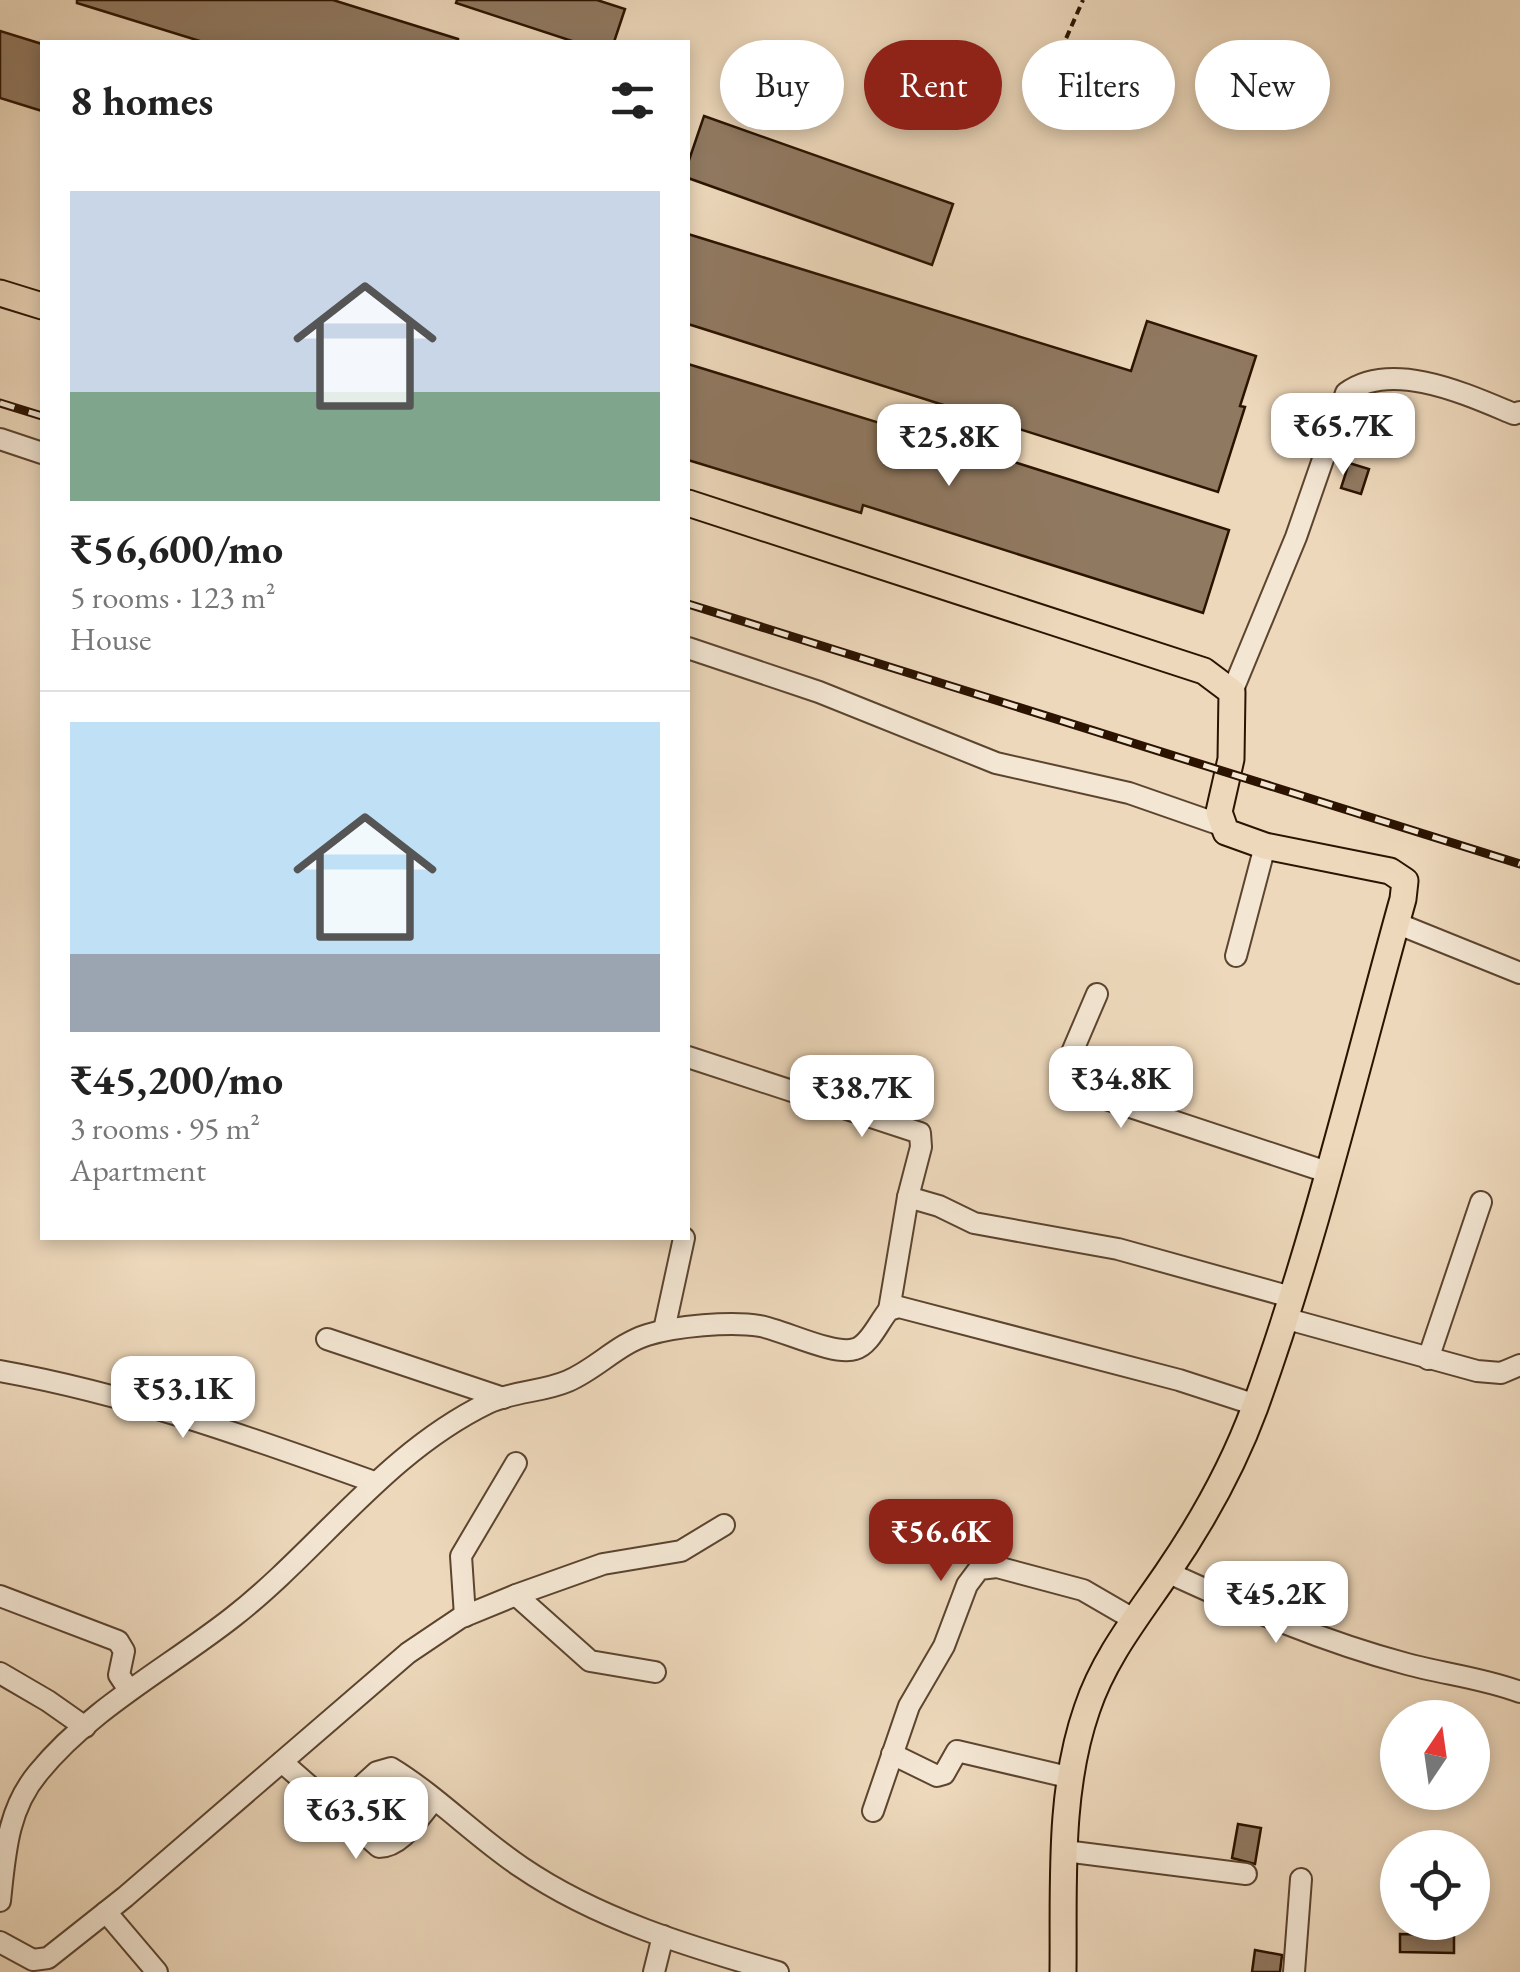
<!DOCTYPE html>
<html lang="en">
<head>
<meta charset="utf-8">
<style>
	body { margin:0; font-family:"EB Garamond",serif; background:#f6f6f6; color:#222; height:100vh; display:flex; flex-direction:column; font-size:38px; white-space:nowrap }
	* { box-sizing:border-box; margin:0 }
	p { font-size:32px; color:#767676 }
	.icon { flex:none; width:55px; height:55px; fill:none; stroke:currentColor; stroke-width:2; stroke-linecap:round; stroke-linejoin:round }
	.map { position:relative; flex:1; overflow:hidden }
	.panel { position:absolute; left:40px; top:40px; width:650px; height:1200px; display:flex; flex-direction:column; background:#fff; border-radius:0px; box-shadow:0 5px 15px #0003 }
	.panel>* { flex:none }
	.guide { position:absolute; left:720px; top:40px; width:650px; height:90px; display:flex; gap:20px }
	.needle { width:65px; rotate:13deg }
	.buttons { position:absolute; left:1380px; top:1700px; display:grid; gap:20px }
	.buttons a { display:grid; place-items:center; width:110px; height:110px; border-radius:50%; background:#fff; box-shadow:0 5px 15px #0003; font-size:50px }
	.price { position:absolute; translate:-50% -85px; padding:0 22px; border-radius:20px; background:#fff; color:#222; font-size:32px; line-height:65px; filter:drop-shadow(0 2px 5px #0008) }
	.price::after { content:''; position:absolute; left:50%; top:60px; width:30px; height:22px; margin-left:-15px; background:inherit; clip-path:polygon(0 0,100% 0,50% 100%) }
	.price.active { background:#8f2418; color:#fff }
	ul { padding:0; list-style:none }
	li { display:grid; align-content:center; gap:20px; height:530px; padding:0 30px }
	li+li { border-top:2px solid #e0e0e0 }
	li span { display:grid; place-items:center; height:310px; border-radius:0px; color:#555 }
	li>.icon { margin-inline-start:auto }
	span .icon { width:180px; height:180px; fill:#fffc; stroke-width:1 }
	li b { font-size:42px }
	h2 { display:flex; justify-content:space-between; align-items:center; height:120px; padding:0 30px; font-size:42px }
	.chip { padding:0 35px; border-radius:45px; background:#fff; box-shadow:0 5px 15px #0003; font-size:35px; line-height:90px }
	.chip.active { background:#8f2418; color:#fff }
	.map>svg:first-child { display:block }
	.building { fill:#907961; stroke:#2b1300; stroke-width:2.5 }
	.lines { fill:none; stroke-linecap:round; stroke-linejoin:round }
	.minor-casing { stroke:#5c442f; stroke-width:24 }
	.major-casing { stroke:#2b1300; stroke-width:29 }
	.path { stroke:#2b1300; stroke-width:4; stroke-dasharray:8 5; stroke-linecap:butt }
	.minor { stroke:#f3e6d3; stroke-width:20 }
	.major { stroke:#edd8bb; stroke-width:25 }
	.rail-casing { stroke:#2b1300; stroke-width:9 }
	.rail { stroke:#f3e6d3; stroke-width:5; stroke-dasharray:15; stroke-linecap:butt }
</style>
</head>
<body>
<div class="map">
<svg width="1520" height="1972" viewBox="0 0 1520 1972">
	<rect width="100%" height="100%" fill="#edd8bb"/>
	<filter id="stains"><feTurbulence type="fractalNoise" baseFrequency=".002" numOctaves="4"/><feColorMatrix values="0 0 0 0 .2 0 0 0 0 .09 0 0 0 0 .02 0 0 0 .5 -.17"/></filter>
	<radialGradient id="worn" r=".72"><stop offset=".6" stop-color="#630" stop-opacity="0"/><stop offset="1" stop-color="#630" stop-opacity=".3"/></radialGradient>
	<g class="building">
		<path d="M77 0H333L458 39V42H203L77 3Z"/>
		<path d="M457 0H597L625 9 614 42H575L456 3Z"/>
		<path d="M0 31 42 44V111L0 98Z"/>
		<path d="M704 116 953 204 932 265 688 178V163Z"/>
		<path d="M688 234 1131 371 1147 321 1256 356 1240 406 1245 407 1218 492 688 324Z"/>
		<path d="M688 364 912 433 913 430 1229 530 1203 613 863 505 861 513 688 460Z"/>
		<path d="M1349 463 1369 469 1361 494 1341 488Z"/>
		<path d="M1238 1824 1261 1828 1255 1864 1232 1858Z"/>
		<path d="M1400 1934 1454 1935V1953L1400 1952Z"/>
		<path d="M1255 1950 1282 1955 1280 1972H1252Z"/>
	</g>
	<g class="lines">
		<defs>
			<g id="minor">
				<path d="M0 439 42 453"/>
				<path d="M688 648 819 692 996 763 1129 793 1221 825"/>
				<path d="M1232 692 1296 537 1346 393C1392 359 1468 395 1514 414L1520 412"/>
				<path d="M1396 923 1520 973"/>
				<path d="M1236 956 1265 846"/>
				<path d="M1097 994 1064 1071V1085L1327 1172"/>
				<path d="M688 1057 920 1133 921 1147 908 1197 889 1310"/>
				<path d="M908 1197 939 1206 974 1223 1118 1249 1291 1297"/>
				<path d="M1284 1318 1477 1371 1501 1373 1520 1365"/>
				<path d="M664 1330 684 1238"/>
				<path d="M327 1339 503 1398"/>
				<path d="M1428 1359 1481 1202"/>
				<path d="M0 1371C129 1394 251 1438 374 1482"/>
				<path d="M1167 1572C1245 1608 1324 1642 1407 1664 1444 1674 1483 1678 1520 1692"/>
				<path d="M516 1595 590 1661 655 1672"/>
				<path d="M0 1596 118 1641 124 1651 119 1675 129 1690"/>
				<path d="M465 1616 461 1556 516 1463"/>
				<path d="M0 1673 48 1701 85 1727"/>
				<path d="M892 1754 937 1776 944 1774 957 1751 1072 1778"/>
				<path d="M282 1762 379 1847C402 1847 419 1817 434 1800"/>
				<path d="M335 1810 377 1772 391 1768C437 1796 476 1837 521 1867 597 1919 690 1947 778 1972"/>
				<path d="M873 1811 909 1706 944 1646 967 1585 979 1569 997 1567 1083 1590 1133 1619"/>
				<path d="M1065 1851 1246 1874"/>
				<path d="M0 1901C5 1855 7 1810 38 1773 91 1708 168 1668 233 1617 321 1548 385 1453 488 1403 513 1391 543 1392 568 1381 596 1369 618 1344 647 1335 675 1326 731 1321 760 1326 783 1330 834 1356 855 1349 870 1345 879 1321 889 1310L899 1307 1179 1380 1256 1405"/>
				<path d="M106 1912 157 1972"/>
				<path d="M0 1942 33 1960 48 1958 125 1897 408 1653 460 1618 516 1595 603 1564 681 1551 724 1525"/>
				<path d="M654 1972 663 1936"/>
				<path d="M1294 1972 1301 1879"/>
			</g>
			<g id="major">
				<path d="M0 293 42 306"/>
				<path d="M688 503 1204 671 1232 692 1231 759 1219 812 1226 832 1265 846 1390 871 1405 881 1403 899C1356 1068 1315 1241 1255 1407 1234 1464 1202 1522 1167 1573 1137 1617 1104 1658 1087 1709 1058 1792 1064 1886 1063 1972"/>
			</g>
		</defs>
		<use href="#minor" class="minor-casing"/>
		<use href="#major" class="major-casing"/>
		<path class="path" d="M1061 50 1083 0"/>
		<use href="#minor" class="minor"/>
		<use href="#major" class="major"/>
		<defs>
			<g id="rail">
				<path d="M0 403 42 416"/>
				<path d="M688 604 1520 864"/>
			</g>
		</defs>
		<use href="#rail" class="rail-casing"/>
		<use href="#rail" class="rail"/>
	</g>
	<rect width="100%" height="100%" filter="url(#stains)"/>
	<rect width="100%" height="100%" fill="url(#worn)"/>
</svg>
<div class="buttons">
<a><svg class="needle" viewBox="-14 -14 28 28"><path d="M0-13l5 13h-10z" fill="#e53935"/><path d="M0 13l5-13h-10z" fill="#767676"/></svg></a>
<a><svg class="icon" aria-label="locate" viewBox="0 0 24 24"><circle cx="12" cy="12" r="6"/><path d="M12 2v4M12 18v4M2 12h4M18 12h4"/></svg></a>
</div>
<b class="price" style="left:1343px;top:478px">₹65.7K</b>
<b class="price" style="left:949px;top:489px">₹25.8K</b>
<b class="price" style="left:1121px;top:1131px">₹34.8K</b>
<b class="price" style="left:862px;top:1140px">₹38.7K</b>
<b class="price" style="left:183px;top:1441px">₹53.1K</b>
<b class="price active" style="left:941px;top:1584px">₹56.6K</b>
<b class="price" style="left:1276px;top:1646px">₹45.2K</b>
<b class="price" style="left:356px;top:1862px">₹63.5K</b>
<div class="guide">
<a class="chip">Buy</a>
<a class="chip active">Rent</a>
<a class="chip">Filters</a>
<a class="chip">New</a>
</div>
<section class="panel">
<h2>8 homes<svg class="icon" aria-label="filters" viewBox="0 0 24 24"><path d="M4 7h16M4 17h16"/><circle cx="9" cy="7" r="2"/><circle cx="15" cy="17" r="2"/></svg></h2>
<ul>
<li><span style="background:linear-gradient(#c9d6e8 65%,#7fa58c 0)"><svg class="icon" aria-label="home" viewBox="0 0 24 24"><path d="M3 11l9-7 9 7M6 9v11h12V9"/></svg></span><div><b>₹56,600/mo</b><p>5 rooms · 123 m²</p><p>House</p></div></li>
<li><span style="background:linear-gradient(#bfe0f5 75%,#9aa5b1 0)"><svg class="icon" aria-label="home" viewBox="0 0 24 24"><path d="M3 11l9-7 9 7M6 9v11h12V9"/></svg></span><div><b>₹45,200/mo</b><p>3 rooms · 95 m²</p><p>Apartment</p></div></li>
</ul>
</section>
</div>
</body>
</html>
